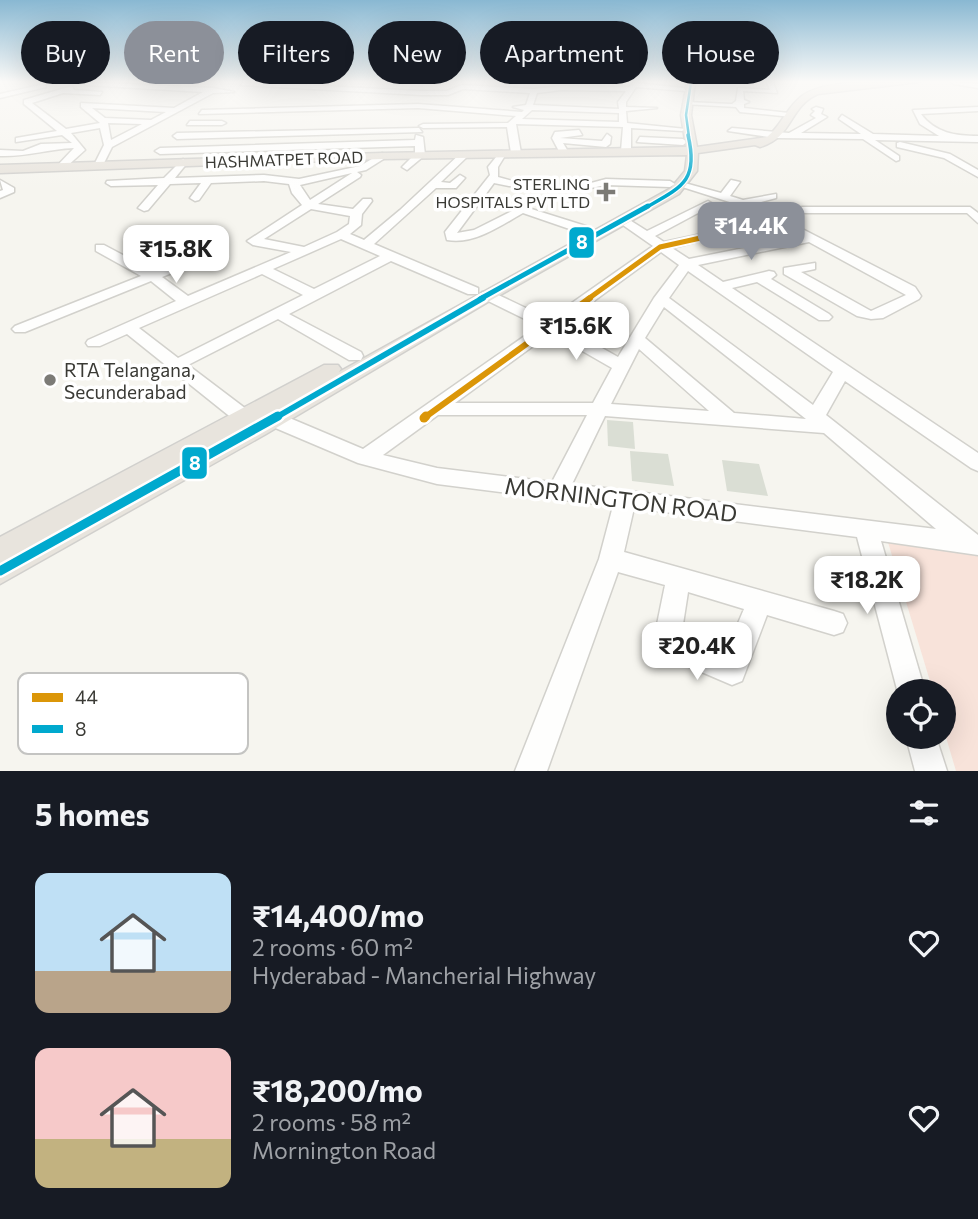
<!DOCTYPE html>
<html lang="en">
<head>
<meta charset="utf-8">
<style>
	body { margin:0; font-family:Commissioner,sans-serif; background:#20242c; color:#f1f3f6; height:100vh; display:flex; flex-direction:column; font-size:26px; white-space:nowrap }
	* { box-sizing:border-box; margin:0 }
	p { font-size:23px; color:#9ea1a6 }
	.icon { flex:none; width:38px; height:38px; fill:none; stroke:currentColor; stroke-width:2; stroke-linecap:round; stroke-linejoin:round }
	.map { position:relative; height:771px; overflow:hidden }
	.side { display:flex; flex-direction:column; background:#171b24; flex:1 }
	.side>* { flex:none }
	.guide { position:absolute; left:21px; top:21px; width:936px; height:63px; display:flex; gap:14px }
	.buttons { position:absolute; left:886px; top:679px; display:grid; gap:14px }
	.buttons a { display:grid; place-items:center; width:70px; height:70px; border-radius:50%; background:#171b24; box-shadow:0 7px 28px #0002; font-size:35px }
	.price { position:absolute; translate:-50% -60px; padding:0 16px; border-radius:14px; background:#fff; color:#222; font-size:23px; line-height:46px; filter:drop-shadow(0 2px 4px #0008) }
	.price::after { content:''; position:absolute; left:50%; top:42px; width:21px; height:16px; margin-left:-10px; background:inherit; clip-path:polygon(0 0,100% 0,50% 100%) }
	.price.selected { background:#8c9099; color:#fff }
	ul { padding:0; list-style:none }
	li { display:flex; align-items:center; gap:21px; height:175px; padding:0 35px }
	li span { display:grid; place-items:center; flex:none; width:196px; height:140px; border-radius:14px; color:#555 }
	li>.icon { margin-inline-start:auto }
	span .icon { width:84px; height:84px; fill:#fffc; stroke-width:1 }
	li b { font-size:30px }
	h2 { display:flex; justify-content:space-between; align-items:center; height:84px; padding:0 35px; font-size:30px }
	.tag { padding:0 24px; border-radius:32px; background:#171b24; box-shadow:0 7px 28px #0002; font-size:24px; line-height:63px }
	.tag.selected { background:#8c9099; color:#fff }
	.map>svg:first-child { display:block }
	.green { fill:#f8e3da }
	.building { fill:#daded4 }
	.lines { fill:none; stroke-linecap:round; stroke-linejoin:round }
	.minor-casing { stroke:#d2d1cc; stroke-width:3 }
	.major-casing { stroke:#d1d0cd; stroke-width:3 }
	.minor { fill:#fefefd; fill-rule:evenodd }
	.major { fill:#e8e4dd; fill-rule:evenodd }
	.bus-1-far2-casing { stroke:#fff; stroke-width:9 }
	.bus-1-far1-casing { stroke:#fff; stroke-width:11 }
	.bus-1-casing { stroke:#fff; stroke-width:14 }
	.bus-2-far4-casing { stroke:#fff; stroke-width:5 }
	.bus-2-far3-casing { stroke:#fff; stroke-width:6 }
	.bus-2-far2-casing { stroke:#fff; stroke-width:9 }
	.bus-2-far1-casing { stroke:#fff; stroke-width:11 }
	.bus-2-casing { stroke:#fff; stroke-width:14 }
	.bus-1-far2 { stroke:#db9608; stroke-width:5 }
	.bus-1-far1 { stroke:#db9608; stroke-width:6 }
	.bus-1 { stroke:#db9608; stroke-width:9 }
	.bus-2-far4 { stroke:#00a9ce; stroke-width:2.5 }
	.bus-2-far3 { stroke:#00a9ce; stroke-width:3.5 }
	.bus-2-far2 { stroke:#00a9ce; stroke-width:5 }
	.bus-2-far1 { stroke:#00a9ce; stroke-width:6 }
	.bus-2 { stroke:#00a9ce; stroke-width:9 }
	.poi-dot { fill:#7c7b76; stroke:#fff; stroke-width:2.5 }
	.labels { text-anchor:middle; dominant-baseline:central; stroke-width:7; stroke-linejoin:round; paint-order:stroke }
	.far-street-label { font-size:16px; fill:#3a3a35; stroke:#fff }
	.far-poi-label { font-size:16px; fill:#3a3a35; stroke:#fff; text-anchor:end }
	.poi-label { font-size:19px; fill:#3a3a35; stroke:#fff; text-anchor:start }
	.near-street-label { font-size:23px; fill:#3a3a35; stroke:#fff }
	.key { fill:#fff; stroke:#c4c4c2; stroke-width:2 }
	.key-label { font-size:19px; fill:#3a3a35 }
	.line-badge { stroke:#fff; stroke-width:2.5 }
	.badge-label { font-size:19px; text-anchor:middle; font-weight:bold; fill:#fff }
</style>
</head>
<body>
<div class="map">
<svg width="978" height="771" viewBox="0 0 978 771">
	<rect width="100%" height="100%" fill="#f6f5ef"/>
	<path class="green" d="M887 539 978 556V771H956L943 727V691H933Z"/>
	<g class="building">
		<path d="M607 420 633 422 635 449 608 446Z"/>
		<path d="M630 451 668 454 674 486 632 481Z"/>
		<path d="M722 460 759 464 768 496 727 491Z"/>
	</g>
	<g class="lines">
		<defs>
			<g id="minor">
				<path d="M84 82 213 88 234 92 213 93 112 147 102 167 94 165 104 145 100 128 71 133 85 150 64 169 56 167 74 148C48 149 26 157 0 156V150L23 151 41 144 72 143 62 135 16 142V138L57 131 24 104V100L72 86 74 90 102 92 100 95 63 93 32 103 66 129 100 123 81 107V103L174 108 203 92 86 85ZM92 108 166 112 151 120 105 118ZM108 123 142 124 111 140Z"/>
				<path d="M243 82 421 91H447L462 85 534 89 561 86 629 87 634 83 684 88 686 91 636 87 626 102V107L657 108 626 111 627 123 686 129 682 131 631 128V151L626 154 621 151 623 127 516 124 521 153 516 156 511 153 507 127 423 128 419 126 423 124 508 123 516 116 418 108 199 114 202 110 418 104 522 112 524 110 513 107 526 105 530 93 463 89 448 95H421L241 85ZM561 90 626 91 618 102 619 109 533 105 537 93ZM532 110 619 113V122L522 119Z"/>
				<path d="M767 82H773L777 93 743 91 744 100 749 102 744 104V108L789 113 792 117 740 112 736 107 683 104 687 102 732 104 736 101 738 88 770 90Z"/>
				<path d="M951 82 978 84V88L954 84Z"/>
				<path d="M44 84 46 87 0 98V94Z"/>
				<path d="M816 107 823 109 821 114 827 117 801 133 861 134 839 119 842 115 873 134 939 136 920 124 913 110 978 107V111L921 114C935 133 956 136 978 136V142L875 140 899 156V160L896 161 863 139 775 138 728 131 732 128 789 133 816 118 811 115 815 111 812 109Z"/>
				<path d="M190 121H222L226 123 222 125H187Z"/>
				<path d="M419 128 422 132 177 139 173 136 177 133Z"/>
				<path d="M579 130 582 135 560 138 602 141 607 134 611 137 610 144 606 147 563 143 569 153 561 155 552 138 555 132Z"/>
				<path d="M416 135 423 137 425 155 407 170 402 167 415 154V146L160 154 155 151 160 148 415 140Z"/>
				<path d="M640 137 683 139 687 142 683 145 637 142Z"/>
				<path d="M900 142 950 154 978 170V177L944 158 897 147V143Z"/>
				<path d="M501 151 506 154 498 167V177L539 188 534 191 494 183 457 233 474 230 522 206 592 228V234H584L523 213C500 226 474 245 447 240L445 232 490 175 488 167Z"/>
				<path d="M462 152 470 154 441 182 450 183 460 175 465 178 456 188H436L374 244 478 288V294H468L391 261 289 314 361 352 363 356 361 360H349L278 319 188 365 262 421 264 426 262 431H248L127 334 100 346H88L86 343 88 340 176 301 151 281 25 332H15L12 329 15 326 141 276 96 251V245H104L153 271 182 259H192V265L162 277 188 296 291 252 253 245 247 241 302 205 292 193 289 184 264 181 211 183 199 200 195 201 190 198 201 183 170 184 148 210 144 211 138 208 158 185 111 186 106 183 107 181 164 178 183 159 188 162 175 178 264 175 299 179 360 166 382 153 385 154V158L366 170 357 172 361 175 360 177 318 204 353 209 363 199H371L372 201 362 214 361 225 350 234 364 240 400 210ZM352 173 310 200 300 185ZM311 209 350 216 349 224 337 232 304 247 264 239ZM341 239 380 256 314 289 273 269ZM262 274 303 295 178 358 139 328Z"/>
				<path d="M606 179 670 181 675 184 670 187 606 185 581 190 576 187Z"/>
				<path d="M0 180 14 188V192L0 198V191L3 190Z"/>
				<path d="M731 180 740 182 730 196 743 200 776 194V198L753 204 766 210 803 207H970L978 213V223L967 213H803L777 216 915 287 921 296 919 299 883 318 871 319 857 316 784 274V268L815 263V269L801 272 871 311 906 295 809 242 698 265 723 282 769 271 774 272 776 275 771 279 829 314 832 317 829 320H819L757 282 732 288 978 453V471L971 468 845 381 826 415 978 535V555L881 541 925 691H898V693L857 537 634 508 624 552 834 611 843 614 847 623 843 632 834 635 767 615 742 681 732 685 657 653 653 644 665 585 618 572 547 771H515L599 559 613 506 437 484 358 463 266 424 255 411 257 407C268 404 272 408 280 414L363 449 539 326 482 298V292H492L549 319 653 246 620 223V219H628L647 231 708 201 713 204 707 209 738 226 750 223 756 227 672 248 689 259 799 237 739 205 676 185 681 182 721 193ZM698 213 725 229 664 242 655 236ZM661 252 679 265 654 298 618 357 561 325ZM688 271 833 372 813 405 669 298ZM664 307 806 419 734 413 645 338ZM551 333 612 368 593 403H455ZM639 349 709 411 611 404ZM438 415H587L552 482 437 468 383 455ZM605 416 824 433 936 529 572 484ZM688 592 744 609 725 654 681 637Z"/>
				<path d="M906 737H936L947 771H915Z"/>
			</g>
			<path id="major" d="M687 82H695L691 115 697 147 767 137C781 126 787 107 802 96 823 79 892 81 919 82L818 94C789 106 793 138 760 147L755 145 698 153 697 171 679 194 493 299 266 434 0 584V537L324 365H338L341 369 339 372 671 188 685 171 687 155 382 159 0 173V165L382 153 686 147 681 115Z"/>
		</defs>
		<use href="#minor" class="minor-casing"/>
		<use href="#major" class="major-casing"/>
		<use href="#minor" class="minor"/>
		<use href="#major" class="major"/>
		<defs>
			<path id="bus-1-far2" d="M588 299 660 247 750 227"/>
			<path id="bus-1-far1" d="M424 418 590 298"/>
			<path id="bus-1" d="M424 418 426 416"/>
			<path id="bus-2-far4" d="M689 137 686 115 691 82"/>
			<path id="bus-2-far3" d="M645 208C682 187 699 181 688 135"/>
			<path id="bus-2-far2" d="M480 299 648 206"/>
			<path id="bus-2-far1" d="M275 418 483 298"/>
			<path id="bus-2" d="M0 571 278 416"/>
		</defs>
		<use href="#bus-1-far2" class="bus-1-far2-casing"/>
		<use href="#bus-1-far1" class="bus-1-far1-casing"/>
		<use href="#bus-1" class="bus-1-casing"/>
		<use href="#bus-2-far4" class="bus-2-far4-casing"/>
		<use href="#bus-2-far3" class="bus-2-far3-casing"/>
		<use href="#bus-2-far2" class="bus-2-far2-casing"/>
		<use href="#bus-2-far1" class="bus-2-far1-casing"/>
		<use href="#bus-2" class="bus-2-casing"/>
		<use href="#bus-1-far2" class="bus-1-far2"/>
		<use href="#bus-1-far1" class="bus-1-far1"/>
		<use href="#bus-1" class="bus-1"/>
		<use href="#bus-2-far4" class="bus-2-far4"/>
		<use href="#bus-2-far3" class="bus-2-far3"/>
		<use href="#bus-2-far2" class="bus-2-far2"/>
		<use href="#bus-2-far1" class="bus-2-far1"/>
		<use href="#bus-2" class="bus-2"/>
	</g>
	<linearGradient id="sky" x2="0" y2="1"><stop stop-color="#89b8d2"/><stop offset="0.43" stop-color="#fbfaf8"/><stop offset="1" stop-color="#fbfaf8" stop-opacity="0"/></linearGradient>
	<rect width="978" height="190" fill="url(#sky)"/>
	<g class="poi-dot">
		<path d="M602.5 181.5h7v7h7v7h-7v7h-7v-7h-7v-7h7z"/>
		<circle cx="50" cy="380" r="7"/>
	</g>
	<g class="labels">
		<g class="far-street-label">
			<text transform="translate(284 159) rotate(-2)">HASHMATPET ROAD</text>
		</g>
		<g class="far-poi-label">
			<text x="590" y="183">STERLING<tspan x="590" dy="18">HOSPITALS PVT LTD</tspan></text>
		</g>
		<g class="poi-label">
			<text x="64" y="369">RTA Telangana,<tspan x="64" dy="22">Secunderabad</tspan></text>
		</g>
		<g class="near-street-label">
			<text transform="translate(621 499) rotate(7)">MORNINGTON ROAD</text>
		</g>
	</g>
	<rect x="18" y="673" width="230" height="81" rx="10" class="key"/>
	<rect x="32" y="693" width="31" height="9" fill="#db9608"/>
	<rect x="32" y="725" width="31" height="8" fill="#00a9ce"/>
	<g class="key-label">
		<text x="75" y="704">44</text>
		<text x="75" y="736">8</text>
	</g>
	<g class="line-badge">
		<rect x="568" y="226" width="27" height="33" rx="7" fill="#00a9ce"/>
		<rect x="181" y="446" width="27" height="34" rx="7" fill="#00a9ce"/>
	</g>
	<g class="badge-label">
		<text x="582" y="249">8</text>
		<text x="195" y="470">8</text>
	</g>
</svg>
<div class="buttons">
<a><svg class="icon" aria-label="locate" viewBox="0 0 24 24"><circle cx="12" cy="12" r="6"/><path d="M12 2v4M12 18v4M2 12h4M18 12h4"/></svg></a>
</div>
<b class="price selected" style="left:751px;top:262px">₹14.4K</b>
<b class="price" style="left:176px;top:285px">₹15.8K</b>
<b class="price" style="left:576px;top:362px">₹15.6K</b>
<b class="price" style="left:867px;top:616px">₹18.2K</b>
<b class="price" style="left:697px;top:682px">₹20.4K</b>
<div class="guide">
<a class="tag">Buy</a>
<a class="tag selected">Rent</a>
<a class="tag">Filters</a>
<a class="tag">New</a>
<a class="tag">Apartment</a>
<a class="tag">House</a>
</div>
</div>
<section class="side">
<h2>5 homes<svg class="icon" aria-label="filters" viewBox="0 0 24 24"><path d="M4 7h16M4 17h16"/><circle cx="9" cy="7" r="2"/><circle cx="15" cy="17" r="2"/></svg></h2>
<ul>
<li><span style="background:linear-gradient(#bfe0f5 70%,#b9a48a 0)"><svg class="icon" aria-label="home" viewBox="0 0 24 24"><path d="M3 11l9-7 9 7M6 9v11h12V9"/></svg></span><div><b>₹14,400/mo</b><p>2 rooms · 60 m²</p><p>Hyderabad - Mancherial Highway</p></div><svg class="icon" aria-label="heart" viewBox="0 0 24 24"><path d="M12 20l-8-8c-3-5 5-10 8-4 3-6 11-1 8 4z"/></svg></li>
<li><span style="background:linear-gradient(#f6c9c9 65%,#c2b280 0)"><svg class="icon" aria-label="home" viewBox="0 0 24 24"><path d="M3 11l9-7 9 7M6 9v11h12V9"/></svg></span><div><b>₹18,200/mo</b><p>2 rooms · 58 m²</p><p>Mornington Road</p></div><svg class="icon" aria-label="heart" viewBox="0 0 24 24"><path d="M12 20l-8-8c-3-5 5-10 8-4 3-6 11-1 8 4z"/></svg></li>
</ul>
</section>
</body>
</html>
